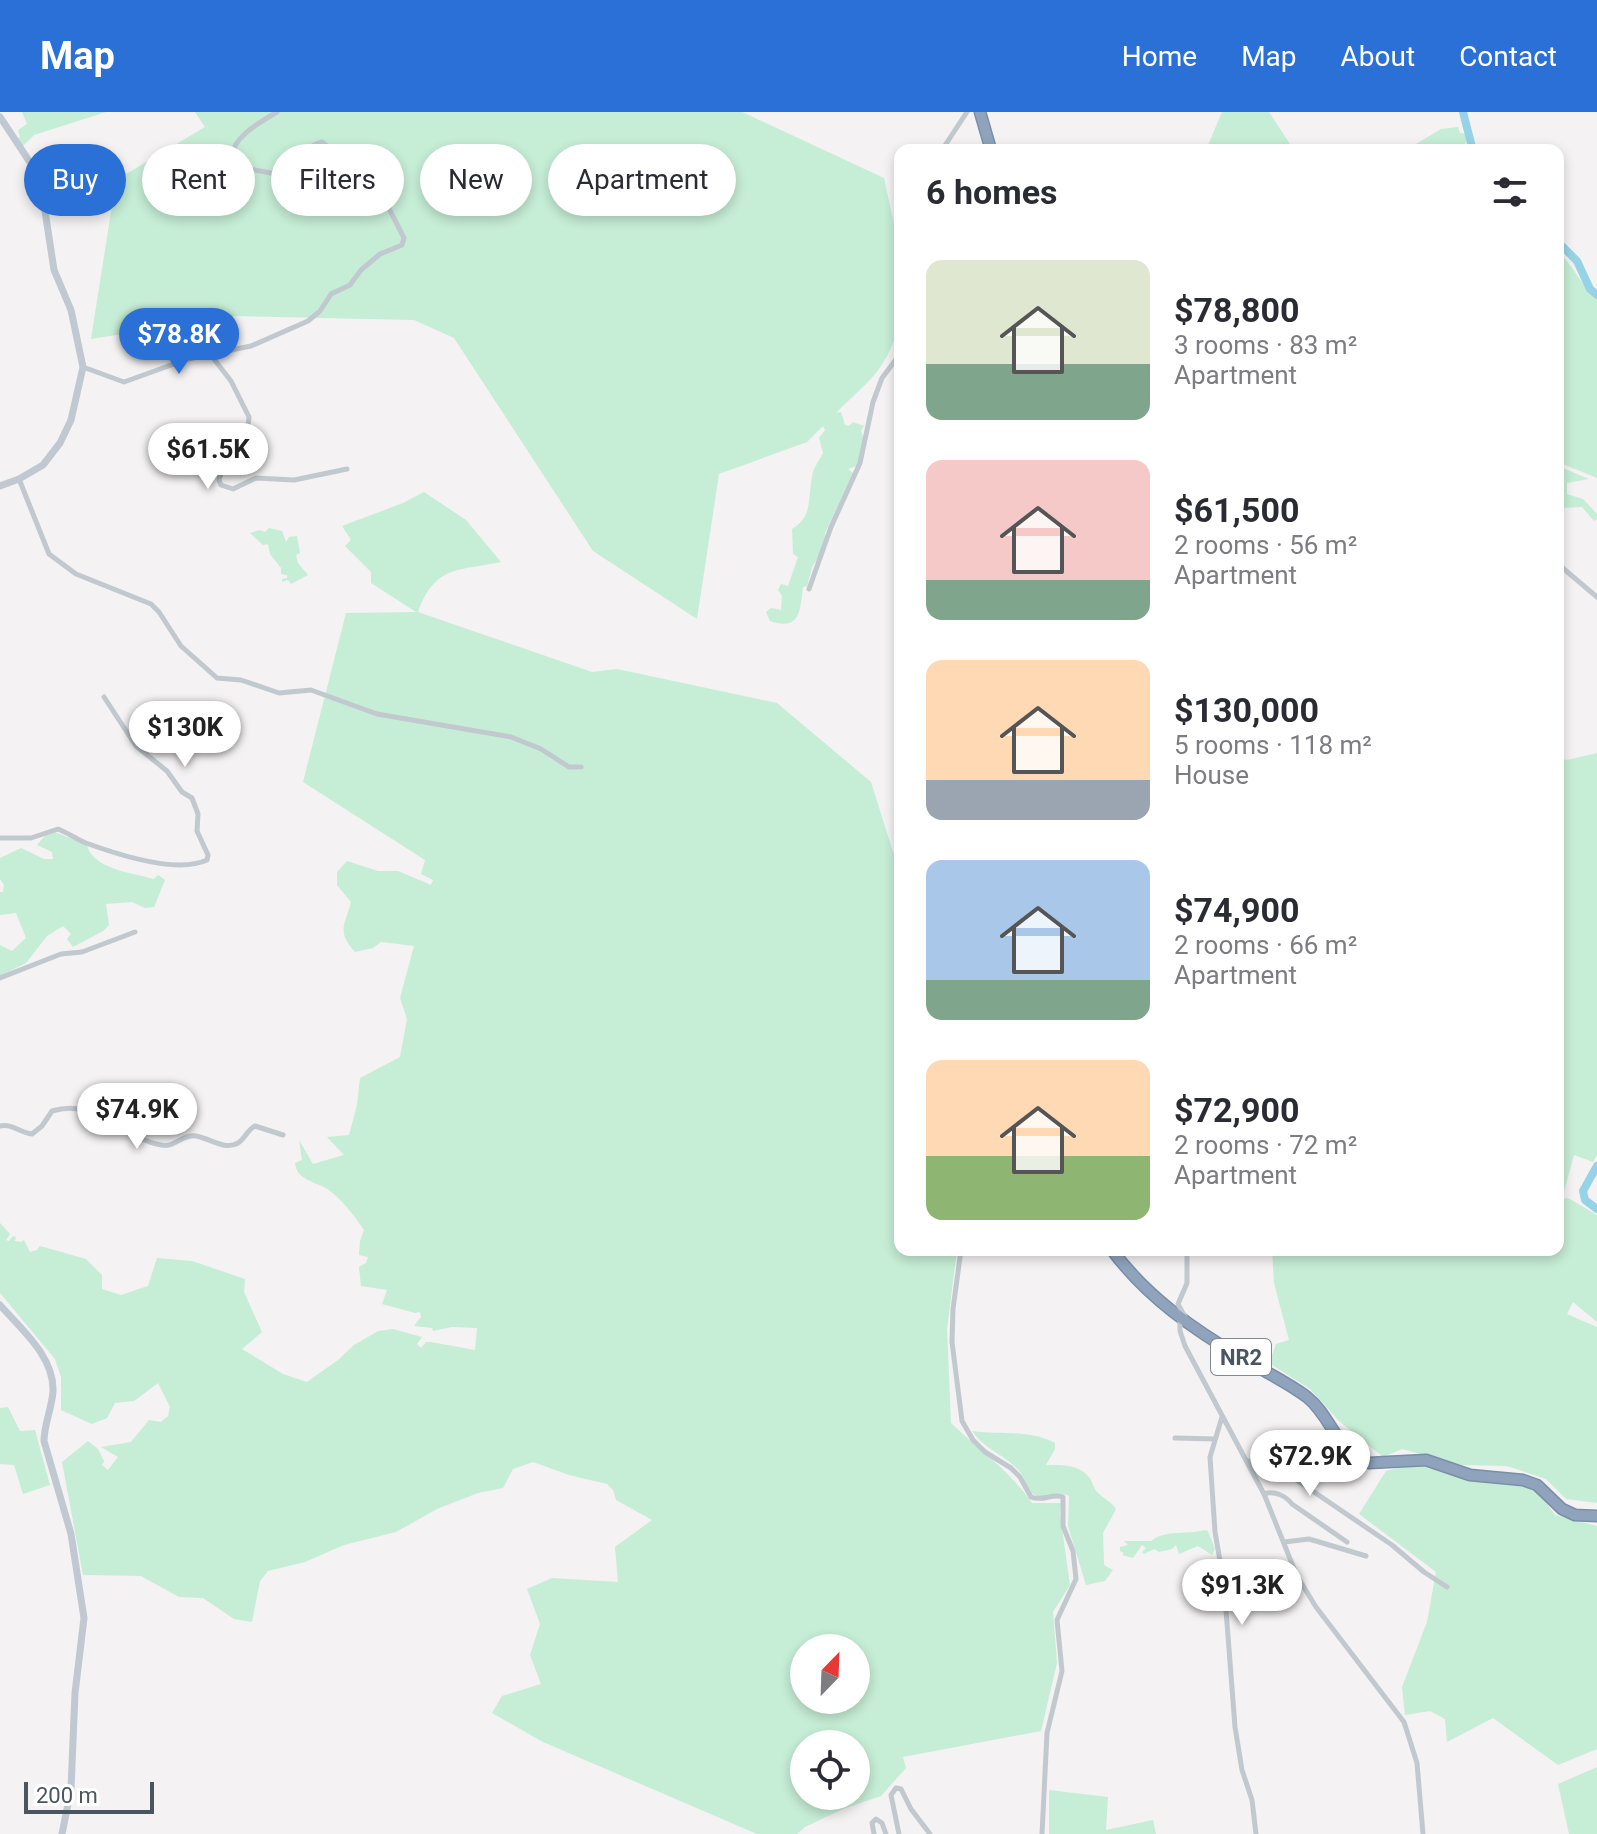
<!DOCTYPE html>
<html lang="en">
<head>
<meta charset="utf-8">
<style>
	body { margin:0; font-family:Roboto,sans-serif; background:#f2f2f3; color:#2b2b33; height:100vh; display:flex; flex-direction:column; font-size:30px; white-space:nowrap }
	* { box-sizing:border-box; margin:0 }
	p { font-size:26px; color:#7c7c81 }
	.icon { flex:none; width:44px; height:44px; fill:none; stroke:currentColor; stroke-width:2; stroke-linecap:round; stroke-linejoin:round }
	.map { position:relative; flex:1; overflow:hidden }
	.sheet { position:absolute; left:894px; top:32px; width:670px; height:1112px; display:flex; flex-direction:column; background:#fff; border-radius:16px; box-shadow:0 4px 12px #0003 }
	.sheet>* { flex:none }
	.top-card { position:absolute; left:24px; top:32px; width:750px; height:72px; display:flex; gap:16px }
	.needle { width:52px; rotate:23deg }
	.buttons { position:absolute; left:790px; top:1522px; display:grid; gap:16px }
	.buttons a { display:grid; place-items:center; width:80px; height:80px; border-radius:50%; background:#fff; box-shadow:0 4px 12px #0003; font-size:40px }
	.scale { position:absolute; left:24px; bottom:20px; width:130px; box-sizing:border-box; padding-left:8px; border:4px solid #4b555e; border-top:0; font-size:22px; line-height:28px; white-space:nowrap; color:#4b555e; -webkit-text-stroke:6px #fff; paint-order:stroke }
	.price { position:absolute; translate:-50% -68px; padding:0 18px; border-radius:28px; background:#fff; color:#222; font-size:26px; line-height:52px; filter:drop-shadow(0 2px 4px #0008) }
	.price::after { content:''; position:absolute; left:50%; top:48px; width:24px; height:18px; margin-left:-12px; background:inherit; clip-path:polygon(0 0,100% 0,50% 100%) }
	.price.active { background:#2a70d6; color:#fff }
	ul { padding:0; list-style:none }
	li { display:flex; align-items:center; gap:24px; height:200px; padding:0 32px }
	li span { display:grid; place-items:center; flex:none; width:224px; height:160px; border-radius:16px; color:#555 }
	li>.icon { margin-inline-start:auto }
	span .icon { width:96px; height:96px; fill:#fffc; stroke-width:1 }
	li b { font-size:34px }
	h2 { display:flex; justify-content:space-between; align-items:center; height:96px; padding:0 32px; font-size:34px }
	.chip { padding:0 28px; border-radius:36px; background:#fff; box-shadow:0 4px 12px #0003; font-size:28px; line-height:72px }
	.chip.active { background:#2a70d6; color:#fff }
	header { display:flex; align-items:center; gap:48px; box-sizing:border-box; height:112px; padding:0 40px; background:#2a70d6; color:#fff }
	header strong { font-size:38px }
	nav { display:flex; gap:44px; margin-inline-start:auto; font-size:28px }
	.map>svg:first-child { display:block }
	.green { fill:#c6edd6; fill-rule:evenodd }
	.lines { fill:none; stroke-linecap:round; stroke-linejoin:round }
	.river { stroke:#97d3e6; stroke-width:8 }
	.highway-casing { stroke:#7a8ea8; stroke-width:13 }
	.street { stroke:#c1c9cf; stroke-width:5 }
	.secondary { stroke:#c0c8d1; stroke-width:7 }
	.highway { stroke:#8fa3bc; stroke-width:10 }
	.labels { text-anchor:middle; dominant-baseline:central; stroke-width:6; stroke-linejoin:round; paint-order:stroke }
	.shield { fill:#fff; stroke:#81888e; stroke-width:2 }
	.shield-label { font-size:22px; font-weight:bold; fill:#4b555e }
</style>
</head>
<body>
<header>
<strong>Map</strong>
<nav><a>Home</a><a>Map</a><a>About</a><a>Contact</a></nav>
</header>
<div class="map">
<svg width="1597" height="1722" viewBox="0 0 1597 1722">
	<rect width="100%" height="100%" fill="#f4f2f2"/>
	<g class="green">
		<path d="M22 0H106L34 23 19 38 14 30 20 25 18 18 27 12Z"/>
		<path d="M195 0H742L884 66C897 127 919 202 879 257 867 273 849 287 836 301L841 300 845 313 849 314 853 310 864 314 861 319C866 329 861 343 857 354L848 357 853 361 825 421 824 437 812 455 807 474 803 475C800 500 800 519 770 509L766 500 771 496 781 498 782 484 778 478 781 472 788 474 798 445 793 442 792 417C813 405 808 385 812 365 813 356 819 349 823 341L819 326 825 318 823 314 807 330 719 362 697 507 593 439 454 226 414 208 236 204 91 227 116 68 205 15Z"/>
		<path d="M1222 0H1269L1294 38H1206Z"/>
		<path d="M1458 15 1460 21 1466 22V30L1462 38H1406L1441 17Z"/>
		<path d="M1558 140C1574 153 1581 175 1597 186V366L1558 350Z"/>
		<path d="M1558 354 1589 367 1567 371V382L1583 387 1597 402V407L1594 409 1582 395 1562 396 1558 402Z"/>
		<path d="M424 380 466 408 501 450C458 459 435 453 418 500L592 560 617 557 777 591 871 670 893 740 900 753V1138H957L947 1217 951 1311C978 1337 1011 1360 1032 1391H1061L1060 1402 1070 1473 1053 1500 1057 1551 1041 1619 903 1645 906 1656 881 1684 843 1697 805 1715 797 1722H757L543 1630 492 1601 502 1584 541 1572 530 1543 540 1512 527 1477 552 1466 618 1470 615 1435 652 1408 616 1388 613 1378 607 1372 569 1363 533 1350 513 1357 503 1376 478 1381 437 1397 396 1420 344 1433 305 1450 268 1459 260 1469 252 1510 234 1507 203 1486 179 1485 141 1464 83 1463 62 1350 88 1329 98 1337 104 1349 102 1353 108 1358 118 1345 101 1335 131 1330 149 1308 161 1310 168 1304 170 1295 158 1271 134 1289 115 1291 107 1306 92 1312 61 1298V1265L55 1247 0 1181V1111L10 1122 6 1128 9 1129 13 1124 16 1125 15 1129 21 1130 24 1128 30 1140 37 1138 40 1134 86 1147 102 1163V1177L121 1183 148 1174 157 1146 192 1149 245 1167 244 1180 262 1220 242 1237 283 1262 307 1270 338 1248 354 1233 378 1219 393 1217 422 1225 417 1232 421 1236 426 1230H431L475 1238 477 1216 452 1215 433 1219 432 1216 414 1214 421 1205 420 1200 415 1201 382 1192 387 1178 361 1174 359 1155 366 1151 368 1145 359 1143 360 1129 364 1118C354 1103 343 1089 329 1078 316 1069 297 1069 295 1051L302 1048 299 1028 313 1052 344 1043 327 1025 349 1023 357 993 360 966 400 945 407 907 400 886 414 834 381 830 373 836 355 840C336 818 345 814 351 790L337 773V760L347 749 378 759H398L431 773 433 768 421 762 425 748 303 670 346 501 416 500 371 471V460L345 434 351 428 342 414 403 391ZM804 1536H856V1588H804ZM804 1632H856V1684H804Z"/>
		<path d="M269 416 282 419 286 430 289 425 297 424 300 441 296 443 298 451 308 463 291 472 288 468 282 470V467L287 466V463L281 462V456L270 442 268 432 263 433 250 421 260 418 265 420Z"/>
		<path d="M1597 641V1043L1593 1050 1574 1043 1562 1087 1568 1086 1597 1103V1210L1573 1190 1567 1202 1597 1215V1391L1566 1387 1546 1367 1507 1354 1461 1353 1402 1337 1383 1345 1339 1309 1310 1277 1269 1251 1276 1232 1289 1228 1274 1171 1272 1138H1558V646L1567 648Z"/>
		<path d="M50 718 87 733C92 757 133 761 154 767L158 763 165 768 154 795 145 796 132 790 106 792 109 813 103 819 73 835 67 827 71 822 63 814 47 824 26 851 0 864V833L12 839 26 826 16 801 0 803V780H3L4 773 0 767V746L21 736 44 747H53L52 740 37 733Z"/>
		<path d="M8 1295 20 1319 35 1318 50 1373 23 1382 14 1353 0 1352V1296Z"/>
		<path d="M972 1319C1002 1323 1027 1317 1055 1331V1337L1046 1353C1060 1353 1078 1352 1088 1364 1093 1369 1093 1376 1097 1380 1104 1387 1111 1389 1116 1397L1103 1421 1104 1453 1113 1458 1105 1469 1086 1473 1068 1414 1069 1384C1057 1378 1051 1386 1038 1384 1028 1383 1026 1366 1020 1360 1005 1342 986 1339 972 1319Z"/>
		<path d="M1411 1353 1436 1355 1468 1369 1514 1371 1537 1379 1555 1403 1597 1414V1637L1558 1653 1493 1606 1447 1630 1445 1607 1430 1599 1405 1603 1402 1575 1427 1510 1436 1460 1359 1402 1386 1359Z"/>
		<path d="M1205 1418 1208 1419 1215 1437 1212 1443 1198 1434 1179 1442 1176 1433 1172 1437 1159 1440 1154 1437 1144 1442 1142 1440 1146 1436 1142 1433 1133 1446 1122 1443 1124 1441 1120 1439V1435L1128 1433 1124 1429H1151C1166 1417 1187 1423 1205 1418Z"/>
		<path d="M1597 1655V1722H1569L1558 1672Z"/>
		<path d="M1049 1678 1108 1685 1106 1718 1153 1708 1156 1722H1049Z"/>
	</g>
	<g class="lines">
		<g class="river">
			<path d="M1463 0 1472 35 1475 38"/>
			<path d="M1558 130 1577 149 1590 177 1597 183"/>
			<path d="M1597 1054 1583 1079 1585 1088 1597 1097"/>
		</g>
		<defs>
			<g id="highway">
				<path d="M980 0 991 38"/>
				<path d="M1112 1138C1147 1185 1194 1218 1244 1247 1265 1260 1287 1270 1307 1285 1332 1305 1337 1341 1369 1351L1426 1348 1470 1363 1523 1368 1537 1373 1562 1397 1575 1403 1597 1404"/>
			</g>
		</defs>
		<use href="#highway" class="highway-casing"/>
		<g class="street">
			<path d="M942 38 967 0"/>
			<path d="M210 242 231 269 249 305C248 331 224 344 219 368L221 373 233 377 256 366 294 368 347 357"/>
			<path d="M83 255 124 270 188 247 251 234 308 209 320 199 331 182 350 173 361 158 380 142 402 133 404 126 376 71 351 55 322 30C293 37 307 68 265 60 250 57 243 57 232 45 232 25 262 9 277 0"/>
			<path d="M19 367 49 442 76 462 151 492 159 500 181 534 217 566 241 568 279 581 311 578 377 602 511 625 541 637 569 655H581"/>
			<path d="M1558 452 1597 485"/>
			<path d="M809 477 831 415 860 351 873 290 882 266 900 242"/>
			<path d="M0 726H31L58 717C68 721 76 727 86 731 116 742 177 762 207 748L208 743 197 719 198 702 192 686 182 680 167 659 136 634 104 585"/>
			<path d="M0 866 61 842 82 840 135 820"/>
			<path d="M0 1014C12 1011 20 1021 32 1022L42 1014 52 999C96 985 121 1026 161 1033 175 1036 182 1022 196 1024 209 1026 225 1039 238 1031 245 1027 247 1018 255 1014L283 1023"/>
			<path d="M961 1138 953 1197 952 1230 962 1309 973 1328 985 1340 1011 1356 1020 1365 1031 1385C1043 1390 1052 1381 1063 1385V1414L1073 1439 1076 1467 1057 1508 1062 1559 1047 1621 1042 1722"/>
			<path d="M1185 1205 1178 1192 1187 1171V1138"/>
			<path d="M1180 1208V1219L1185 1234 1264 1382 1297 1464 1316 1495 1404 1610 1417 1651 1423 1722"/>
			<path d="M1222 1305 1210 1345 1215 1420 1224 1472 1235 1615 1242 1658 1252 1688 1256 1722"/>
			<path d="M1175 1326 1214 1327"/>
			<path d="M1247 1349 1270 1353 1292 1365 1392 1433 1424 1460 1447 1475"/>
			<path d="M1264 1382C1274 1378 1286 1384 1292 1392L1347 1430"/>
			<path d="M1284 1430 1309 1427 1366 1444"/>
			<path d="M874 1722 872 1711 876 1707 882 1711 886 1722"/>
			<path d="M899 1722 891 1683 896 1676 901 1677 911 1697 930 1722"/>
		</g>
		<g class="secondary">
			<path d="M0 5 35 58 45 99 54 158 71 198 83 255 71 308 60 331 43 353 19 367 0 374"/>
			<path d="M0 1193C21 1217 54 1244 53 1279 52 1296 44 1312 44 1329L71 1422 84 1506 75 1581 71 1677 62 1722"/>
		</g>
		<use href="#highway" class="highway"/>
	</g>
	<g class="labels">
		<rect class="shield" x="1211" y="1227" width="60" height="36" rx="6"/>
		<g class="shield-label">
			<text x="1241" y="1245">NR2</text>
		</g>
	</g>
</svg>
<div class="buttons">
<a><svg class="needle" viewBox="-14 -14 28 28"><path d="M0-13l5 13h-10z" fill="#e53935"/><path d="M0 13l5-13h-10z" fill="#7c7c81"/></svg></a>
<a><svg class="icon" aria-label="locate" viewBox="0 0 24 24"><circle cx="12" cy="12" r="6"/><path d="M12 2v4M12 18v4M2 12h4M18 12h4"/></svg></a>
</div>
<div class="scale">200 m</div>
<b class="price active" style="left:179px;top:264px">$78.8K</b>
<b class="price" style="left:208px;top:379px">$61.5K</b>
<b class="price" style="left:185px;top:657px">$130K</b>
<b class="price" style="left:137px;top:1039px">$74.9K</b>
<b class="price" style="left:1310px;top:1386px">$72.9K</b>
<b class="price" style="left:1242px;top:1515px">$91.3K</b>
<div class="top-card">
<a class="chip active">Buy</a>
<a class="chip">Rent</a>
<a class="chip">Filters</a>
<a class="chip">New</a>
<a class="chip">Apartment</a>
</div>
<section class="sheet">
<h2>6 homes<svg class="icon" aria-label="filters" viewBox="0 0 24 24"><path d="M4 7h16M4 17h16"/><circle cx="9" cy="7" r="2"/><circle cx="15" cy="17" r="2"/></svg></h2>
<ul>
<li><span style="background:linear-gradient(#dfe7d0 65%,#7fa58c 0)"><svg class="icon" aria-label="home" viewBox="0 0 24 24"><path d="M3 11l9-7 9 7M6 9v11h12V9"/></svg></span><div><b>$78,800</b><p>3 rooms · 83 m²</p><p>Apartment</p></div></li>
<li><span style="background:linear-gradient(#f6c9c9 75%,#7fa58c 0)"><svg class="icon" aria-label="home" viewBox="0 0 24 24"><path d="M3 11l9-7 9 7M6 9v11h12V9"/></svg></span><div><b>$61,500</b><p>2 rooms · 56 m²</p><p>Apartment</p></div></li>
<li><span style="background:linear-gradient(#ffd9b3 75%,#9aa5b1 0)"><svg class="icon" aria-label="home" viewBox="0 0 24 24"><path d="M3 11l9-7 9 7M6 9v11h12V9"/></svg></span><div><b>$130,000</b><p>5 rooms · 118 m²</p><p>House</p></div></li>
<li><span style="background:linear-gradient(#a9c7e8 75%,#7fa58c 0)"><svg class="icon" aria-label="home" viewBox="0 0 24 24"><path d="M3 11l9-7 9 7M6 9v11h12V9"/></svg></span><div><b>$74,900</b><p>2 rooms · 66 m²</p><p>Apartment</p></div></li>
<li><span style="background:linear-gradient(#ffd9b3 60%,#8fb573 0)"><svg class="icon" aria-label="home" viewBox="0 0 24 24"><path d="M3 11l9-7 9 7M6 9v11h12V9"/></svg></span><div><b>$72,900</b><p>2 rooms · 72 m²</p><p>Apartment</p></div></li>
</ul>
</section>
</div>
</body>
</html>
